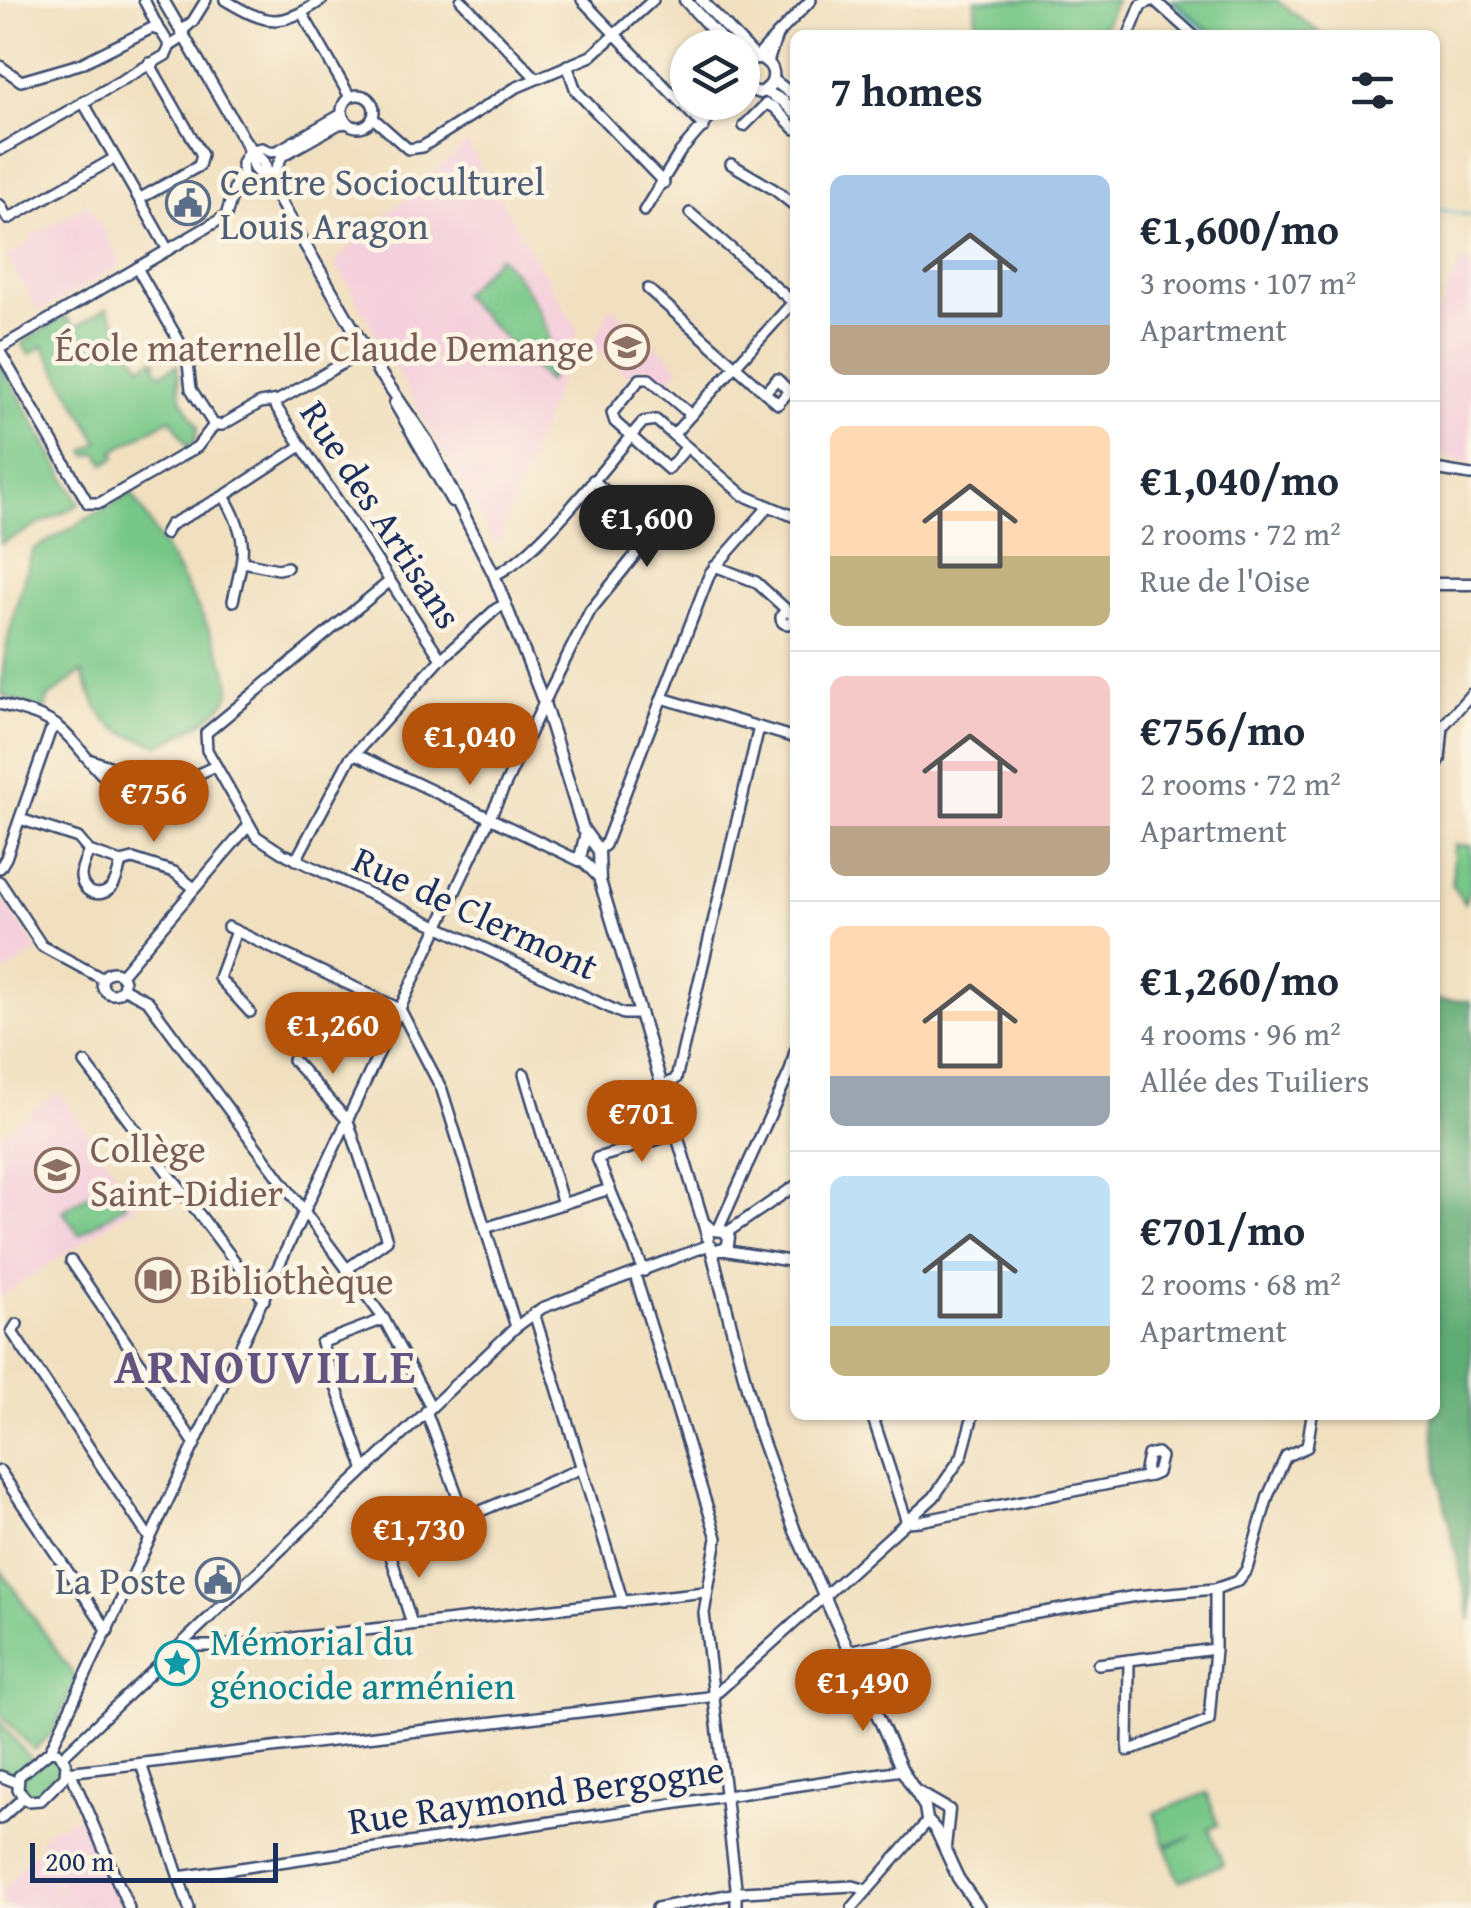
<!DOCTYPE html>
<html lang="en">
<head>
<meta charset="utf-8">
<style>
	body { margin:0; font-family:"Gentium Book Plus",serif; background:#f2f2f3; color:#1f2937; height:100vh; display:flex; flex-direction:column; font-size:38px; white-space:nowrap }
	* { box-sizing:border-box; margin:0 }
	p { font-size:32px; color:#747a83 }
	.icon { flex:none; width:55px; height:55px; fill:none; stroke:currentColor; stroke-width:2; stroke-linecap:round; stroke-linejoin:round }
	.map { position:relative; flex:1; overflow:hidden }
	.sheet { position:absolute; left:790px; top:30px; width:650px; height:1390px; display:flex; flex-direction:column; background:#fff; border-radius:15px; box-shadow:0 2px 8px #0004 }
	.sheet>* { flex:none }
	.controls { position:absolute; left:670px; top:30px; display:grid; gap:20px }
	.controls a { display:grid; place-items:center; width:90px; height:90px; border-radius:50%; background:#fff; box-shadow:0 2px 8px #0004; font-size:50px }
	.scale { position:absolute; left:30px; bottom:25px; width:248px; box-sizing:border-box; padding-left:10px; border:5px solid #1b2f5e; border-top:0; font-size:28px; line-height:35px; white-space:nowrap; color:#1b2f5e; -webkit-text-stroke:8px #fcf5e5; paint-order:stroke }
	.price { position:absolute; translate:-50% -85px; padding:0 22px; border-radius:35px; background:#b45309; color:#fff; font-size:32px; line-height:65px; filter:drop-shadow(0 2px 5px #0008) }
	.price::after { content:''; position:absolute; left:50%; top:60px; width:30px; height:22px; margin-left:-15px; background:inherit; clip-path:polygon(0 0,100% 0,50% 100%) }
	.price.active { background:#222; color:#fff }
	ul { padding:0; list-style:none }
	li { display:flex; align-items:center; gap:30px; height:250px; padding:0 40px }
	li+li { border-top:2px solid #e0e1e3 }
	li span { display:grid; place-items:center; flex:none; width:280px; height:200px; border-radius:15px; color:#555 }
	li>.icon { margin-inline-start:auto }
	span .icon { width:120px; height:120px; fill:#fffc; stroke-width:1 }
	li b { font-size:42px }
	h2 { display:flex; justify-content:space-between; align-items:center; height:120px; padding:0 40px; font-size:42px }
	.map>svg:first-child { display:block }
	.built { fill:#f4cfdc }
	.green { fill:#77c788; stroke:#497b73; stroke-width:2.5 }
	.forest { fill:#61ac74; stroke:#3e6e69; stroke-width:2.5 }
	.lines { fill:none; stroke-linecap:round; stroke-linejoin:round }
	.stream { stroke:#48b5c2; stroke-width:2.5 }
	.minor-casing { stroke:#3b4a6d; stroke-width:14 }
	.major-casing { stroke:#3b4a6d; stroke-width:15 }
	.minor { stroke:#fff; stroke-width:9 }
	.major { stroke:#fff; stroke-width:10 }
	.labels { text-anchor:middle; dominant-baseline:central; stroke-width:9; stroke-linejoin:round; paint-order:stroke }
	.service-label { font-size:38px; fill:#4e5e75; stroke:#fcf5e5; text-anchor:start }
	.education-label { font-size:38px; fill:#785e54; stroke:#fcf5e5; text-anchor:start }
	.street-label { font-size:38px; fill:#1b2f5e; stroke:#fcf5e5 }
	.culture-label { font-size:38px; fill:#0d838f; stroke:#fcf5e5; text-anchor:start }
	.district-label { font-size:48px; font-weight:bold; letter-spacing:2.5px; fill:#625380; stroke:#fcf5e5 }
</style>
</head>
<body>
<div class="map">
<svg width="1471" height="1908" viewBox="0 0 1471 1908">
	<rect width="100%" height="100%" fill="#fcf5e5"/>
	<filter id="ink" filterUnits="userSpaceOnUse"><feTurbulence type="fractalNoise" baseFrequency=".01" numOctaves="2"/><feDisplacementMap in="SourceGraphic" scale="20" xChannelSelector="R" yChannelSelector="G"/><feConvolveMatrix kernelMatrix="1 2 1 2 8 2 1 2 1" color-interpolation-filters="sRGB"/></filter>
	<filter id="wash" filterUnits="userSpaceOnUse"><feTurbulence type="fractalNoise" baseFrequency=".0048" numOctaves="4" result="noise"/><feDisplacementMap in="SourceGraphic" scale="40" xChannelSelector="R" yChannelSelector="G"/><feGaussianBlur stdDeviation="2.25" result="paint"/><feColorMatrix in="noise" values="0 0 0 0 0 0 0 0 0 0 0 0 0 0 0 0 0 1.4 0 .05"/><feComposite in="paint" operator="in"/></filter>
	<g filter="url(#wash)">
		<rect width="100%" height="100%" fill="#f1e0c0"/>
		<g class="built">
			<path d="M467 143 578 331 496 547 335 261Z"/>
			<path d="M88 204 122 264 39 312 7 257 31 242 30 237Z"/>
			<path d="M1462 260 1471 265V462L1435 454V318Z"/>
			<path d="M611 306 680 367 664 387 641 367 630 378 593 345Z"/>
			<path d="M0 893 38 951 0 976Z"/>
			<path d="M59 1092 138 1205 0 1297V1135Z"/>
			<path d="M83 1814 123 1908H5L0 1895 31 1854 43 1855 58 1891H62L40 1839 45 1832Z"/>
		</g>
		<g class="green">
			<path d="M975 0H1116L1100 35H976Z"/>
			<path d="M1172 0H1276L1323 35H1214Z"/>
			<path d="M499 256C530 288 562 336 548 382L461 295Z"/>
			<path d="M107 308 141 366 155 358 157 362 154 364 160 374 177 365 181 398 198 427 194 443 188 447 171 418 114 451 116 457 105 464 97 452 88 456 85 451 99 442 47 353 43 346 29 355 22 343 66 316 74 328Z"/>
			<path d="M0 362 80 504 0 544Z"/>
			<path d="M132 493C149 523 241 669 229 695 219 717 180 735 160 745 106 729 102 725 82 672L48 698 44 713 2 695C0 655 20 590 33 550Z"/>
			<path d="M1454 845 1471 846V886L1464 903 1452 885Z"/>
			<path d="M109 1181 125 1205 79 1235 63 1211Z"/>
			<path d="M0 1569 77 1680 53 1732 34 1750 0 1714Z"/>
			<path d="M0 1721 31 1760 17 1774 0 1769Z"/>
			<path d="M46 1758 57 1762 62 1773 40 1796 29 1795 24 1790 23 1777Z"/>
			<path d="M1207 1793 1218 1825 1209 1829 1223 1864 1179 1881 1166 1847 1191 1837 1165 1845 1154 1813Z"/>
		</g>
		<path class="forest" d="M1435 1000 1471 1001V1620L1440 1483 1432 1415H1435Z"/>
		<g class="lines">
			<g class="stream">
				<path d="M1169 0 1210 35"/>
				<path d="M1435 209 1471 215"/>
			</g>
		</g>
	</g>
	<g filter="url(#ink)">
		<g class="lines">
			<defs>
				<g id="minor">
					<path d="M144 0 158 28"/>
					<path d="M225 0C267 25 280 28 322 0"/>
					<path d="M461 0 536 78"/>
					<path d="M582 0 704 127"/>
					<path d="M302 13 350 97"/>
					<path d="M181 32 193 21 206 0"/>
					<path d="M777 35 811 0"/>
					<path d="M1129 35 1141 5 1154 0 1193 35"/>
					<path d="M757 57 777 35 768 62"/>
					<path d="M149 63 202 155 199 166 139 199 168 250"/>
					<path d="M567 65 576 91 664 183"/>
					<path d="M0 66 21 81 80 64 152 28 161 31 170 46"/>
					<circle cx="358" cy="111" r="16"/>
					<path d="M83 102 139 199"/>
					<path d="M342 114 279 150 271 152 262 148 249 151 242 163 243 176 254 183 270 182 282 156 339 124 348 123"/>
					<path d="M373 118 408 149 422 147 515 88 591 56 653 0"/>
					<path d="M744 126 766 104 774 107 795 129"/>
					<path d="M0 150 166 55 170 46 184 37"/>
					<path d="M731 164 775 190 795 206"/>
					<path d="M0 205 8 219 115 158"/>
					<path d="M644 211 680 152 724 102"/>
					<path d="M690 213 795 304"/>
					<path d="M137 268 187 355 191 389 214 425"/>
					<path d="M648 289 778 404 789 391 777 379 765 392"/>
					<path d="M0 348 226 216 237 180 243 176"/>
					<path d="M0 352 88 503H100L197 447 214 425"/>
					<path d="M273 402 441 659"/>
					<path d="M214 425H222L260 403 279 400 366 350"/>
					<path d="M673 435 743 495 795 517"/>
					<path d="M687 447 668 469 615 422 612 413 640 379H649L691 415"/>
					<path d="M1435 469 1471 475"/>
					<path d="M224 496C250 541 244 553 233 601"/>
					<path d="M165 534 170 525 224 496 301 446"/>
					<path d="M243 562 278 569 287 567"/>
					<path d="M715 566 756 582 789 612"/>
					<path d="M494 575C536 559 610 459 643 422L656 420 673 435 795 300"/>
					<circle cx="787" cy="618" r="6"/>
					<path d="M662 698 795 738"/>
					<path d="M0 704C19 710 42 714 58 727 87 749 101 792 143 794 160 795 198 773 216 766"/>
					<path d="M355 754 582 862"/>
					<path d="M91 760 169 786"/>
					<path d="M1435 769 1440 760 1443 726 1471 694"/>
					<path d="M20 819 78 838 89 851"/>
					<path d="M598 850 605 845 710 573 768 507"/>
					<path d="M89 851 121 862 133 859 174 872 194 888"/>
					<path d="M89 851C86 858 81 867 81 876 82 893 100 900 112 887 117 881 119 870 121 862"/>
					<path d="M282 853 256 836 207 750 206 733 390 581"/>
					<path d="M287 855 623 1014H641"/>
					<path d="M296 860 349 760 441 659 496 609 506 604"/>
					<path d="M0 868 6 858 50 732 56 725"/>
					<path d="M0 882 42 946 103 979"/>
					<path d="M228 927 400 1009 442 1090 516 1327"/>
					<path d="M236 931 219 978 250 1012"/>
					<circle cx="113" cy="983" r="11"/>
					<path d="M121 975 249 825"/>
					<path d="M123 988 148 1001 384 1319 431 1407"/>
					<path d="M293 1060 348 1121 387 1240 347 1269"/>
					<path d="M85 1063 264 1300"/>
					<path d="M524 1074 563 1204"/>
					<path d="M662 1086 676 1079 759 727"/>
					<path d="M485 1228 610 1189"/>
					<path d="M718 1230 790 1071 795 1051"/>
					<path d="M726 1233 795 1186"/>
					<path d="M723 1250 795 1262"/>
					<path d="M71 1261 195 1444"/>
					<path d="M644 1271 597 1158 676 1134"/>
					<path d="M635 1275 717 1538 704 1613 736 1887V1908"/>
					<path d="M534 1313 623 1602"/>
					<path d="M17 1324 12 1332 150 1539"/>
					<path d="M426 1411 459 1500"/>
					<path d="M872 1415 907 1522 920 1521 1150 1476 1157 1473 1161 1457 1157 1453 1148 1455 1145 1470 1150 1476"/>
					<path d="M364 1468 321 1343 384 1319"/>
					<path d="M0 1471 108 1631"/>
					<path d="M412 1624 389 1550 582 1468"/>
					<path d="M184 1643 187 1646H222L705 1592"/>
					<path d="M847 1651 992 1621 1136 1596 1215 1589 1238 1581 1247 1569 1268 1496 1286 1456 1307 1447 1312 1415"/>
					<path d="M1129 1660 1128 1751 1209 1720 1215 1649V1589"/>
					<path d="M1098 1664 1215 1649"/>
					<path d="M50 1751 550 690 590 611 649 538 647 528 593 480"/>
					<path d="M50 1751 57 1752 66 1763 65 1776 41 1800 28 1801 18 1790 19 1776Z"/>
					<path d="M62 1757 516 1327 542 1308 709 1245"/>
					<path d="M141 1764 189 1908"/>
					<path d="M70 1771 129 1908"/>
					<path d="M67 1772 708 1697 719 1691 934 1497 962 1456 973 1415"/>
					<path d="M0 1776 18 1783"/>
					<path d="M0 1819 23 1798"/>
					<path d="M179 1877 902 1770"/>
					<path d="M657 1908 743 1892 853 1886 867 1890"/>
					<path d="M852 1908 927 1822"/>
				</g>
				<g id="major">
					<path d="M163 0 247 145 254 168 272 187 380 375"/>
					<path d="M685 0 729 48"/>
					<path d="M701 0 755 57"/>
					<path d="M742 63 749 59 761 58C778 67 777 85 760 93L742 87"/>
					<path d="M773 80 795 96"/>
					<path d="M765 91 783 101 795 113"/>
					<path d="M248 145 264 163 271 186"/>
					<path d="M378 370 427 441 494 575 544 703 583 829 599 851 600 881 708 1238"/>
					<path d="M395 403 452 501"/>
					<path d="M1435 584H1471"/>
					<path d="M585 837 580 858 598 876"/>
					<path d="M704 1223 712 1230 724 1231 729 1237 728 1245 723 1250H715L709 1245"/>
					<path d="M711 1248 757 1426 795 1531 902 1770 925 1807 927 1820 936 1830 958 1878 979 1908"/>
					<path d="M916 1791 949 1810 945 1847"/>
				</g>
			</defs>
			<use href="#minor" class="minor-casing"/>
			<use href="#major" class="major-casing"/>
			<use href="#minor" class="minor"/>
			<use href="#major" class="major"/>
		</g>
	</g>
	<defs>
		<symbol id="civic-ring" viewBox="-11 -11 22 22"><circle r="9.5" fill="#fcf5e5" stroke="#5c6f8a" stroke-width="1.5"/><path d="M-.6-6.5H3V-4.5H.6V-3L4-1V1h2V6H-6V1h2V-1L-.6-3ZM-1.2 2.5V6h2.4V2.5Z" fill="#5c6f8a"/></symbol>
		<symbol id="school-ring" viewBox="-11 -11 22 22"><circle r="9.5" fill="#fcf5e5" stroke="#8d6e63" stroke-width="1.5"/><path d="M0-5L7-2L0 1L-7-2ZM-4 1L0 2.5L4 1V4Q0 6-4 4Z" fill="#8d6e63"/></symbol>
		<symbol id="library-ring" viewBox="-11 -11 22 22"><circle r="9.5" fill="#fcf5e5" stroke="#8d6e63" stroke-width="1.5"/><path d="M-6-4Q-3-5.5-.7-3.5V5Q-3 3-6 4ZM6-4Q3-5.5 .7-3.5V5Q3 3 6 4Z" fill="#8d6e63"/></symbol>
		<symbol id="sight-ring" viewBox="-11 -11 22 22"><circle r="9.5" fill="#fcf5e5" stroke="#0f9aa8" stroke-width="1.5"/><path d="M0-6L1.8-2.2L6-1.7L2.9 1.2L3.7 5.4L0 3.3L-3.7 5.4L-2.9 1.2L-6-1.7L-1.8-2.2Z" fill="#0f9aa8"/></symbol>
	</defs>
	<g fill-rule="evenodd">
		<use href="#civic-ring" x="163" y="178" width="50" height="50"/>
		<use href="#school-ring" x="602" y="322" width="50" height="50"/>
		<use href="#school-ring" x="32" y="1145" width="50" height="50"/>
		<use href="#library-ring" x="133" y="1255" width="50" height="50"/>
		<use href="#civic-ring" x="193" y="1555" width="50" height="50"/>
		<use href="#sight-ring" x="152" y="1638" width="50" height="50"/>
	</g>
	<g class="labels">
		<g class="service-label">
			<text x="220" y="181">Centre Socioculturel<tspan x="220" dy="44">Louis Aragon</tspan></text>
			<text x="186" y="1580" text-anchor="end">La Poste</text>
		</g>
		<g class="education-label">
			<text x="594" y="347" text-anchor="end">École maternelle Claude Demange</text>
			<text x="90" y="1148">Collège<tspan x="90" dy="44">Saint-Didier</tspan></text>
			<text x="190" y="1280">Bibliothèque</text>
		</g>
		<g class="street-label">
			<text transform="translate(382 514) rotate(57)">Rue des Artisans</text>
			<text transform="translate(476 912) rotate(25)">Rue de Clermont</text>
			<text transform="translate(536 1794) rotate(-8)">Rue Raymond Bergogne</text>
		</g>
		<g class="culture-label">
			<text x="210" y="1641">Mémorial du<tspan x="210" dy="44">génocide arménien</tspan></text>
		</g>
		<g class="district-label">
			<text x="266" y="1365">ARNOUVILLE</text>
		</g>
	</g>
</svg>
<div class="controls">
<a><svg class="icon" aria-label="layers" viewBox="0 0 24 24"><path d="M12 4l9 5-9 5-9-5zM3 14l9 5 9-5"/></svg></a>
</div>
<div class="scale">200 m</div>
<b class="price active" style="left:647px;top:570px">€1,600</b>
<b class="price" style="left:470px;top:788px">€1,040</b>
<b class="price" style="left:154px;top:845px">€756</b>
<b class="price" style="left:333px;top:1077px">€1,260</b>
<b class="price" style="left:642px;top:1165px">€701</b>
<b class="price" style="left:419px;top:1581px">€1,730</b>
<b class="price" style="left:863px;top:1734px">€1,490</b>
<section class="sheet">
<h2>7 homes<svg class="icon" aria-label="filters" viewBox="0 0 24 24"><path d="M4 7h16M4 17h16"/><circle cx="9" cy="7" r="2"/><circle cx="15" cy="17" r="2"/></svg></h2>
<ul>
<li><span style="background:linear-gradient(#a9c7e8 75%,#b9a48a 0)"><svg class="icon" aria-label="home" viewBox="0 0 24 24"><path d="M3 11l9-7 9 7M6 9v11h12V9"/></svg></span><div><b>€1,600/mo</b><p>3 rooms · 107 m²</p><p>Apartment</p></div></li>
<li><span style="background:linear-gradient(#ffd9b3 65%,#c2b280 0)"><svg class="icon" aria-label="home" viewBox="0 0 24 24"><path d="M3 11l9-7 9 7M6 9v11h12V9"/></svg></span><div><b>€1,040/mo</b><p>2 rooms · 72 m²</p><p>Rue de l'Oise</p></div></li>
<li><span style="background:linear-gradient(#f6c9c9 75%,#b9a48a 0)"><svg class="icon" aria-label="home" viewBox="0 0 24 24"><path d="M3 11l9-7 9 7M6 9v11h12V9"/></svg></span><div><b>€756/mo</b><p>2 rooms · 72 m²</p><p>Apartment</p></div></li>
<li><span style="background:linear-gradient(#ffd9b3 75%,#9aa5b1 0)"><svg class="icon" aria-label="home" viewBox="0 0 24 24"><path d="M3 11l9-7 9 7M6 9v11h12V9"/></svg></span><div><b>€1,260/mo</b><p>4 rooms · 96 m²</p><p>Allée des Tuiliers</p></div></li>
<li><span style="background:linear-gradient(#bfe0f5 75%,#c2b280 0)"><svg class="icon" aria-label="home" viewBox="0 0 24 24"><path d="M3 11l9-7 9 7M6 9v11h12V9"/></svg></span><div><b>€701/mo</b><p>2 rooms · 68 m²</p><p>Apartment</p></div></li>
</ul>
</section>
</div>
</body>
</html>
